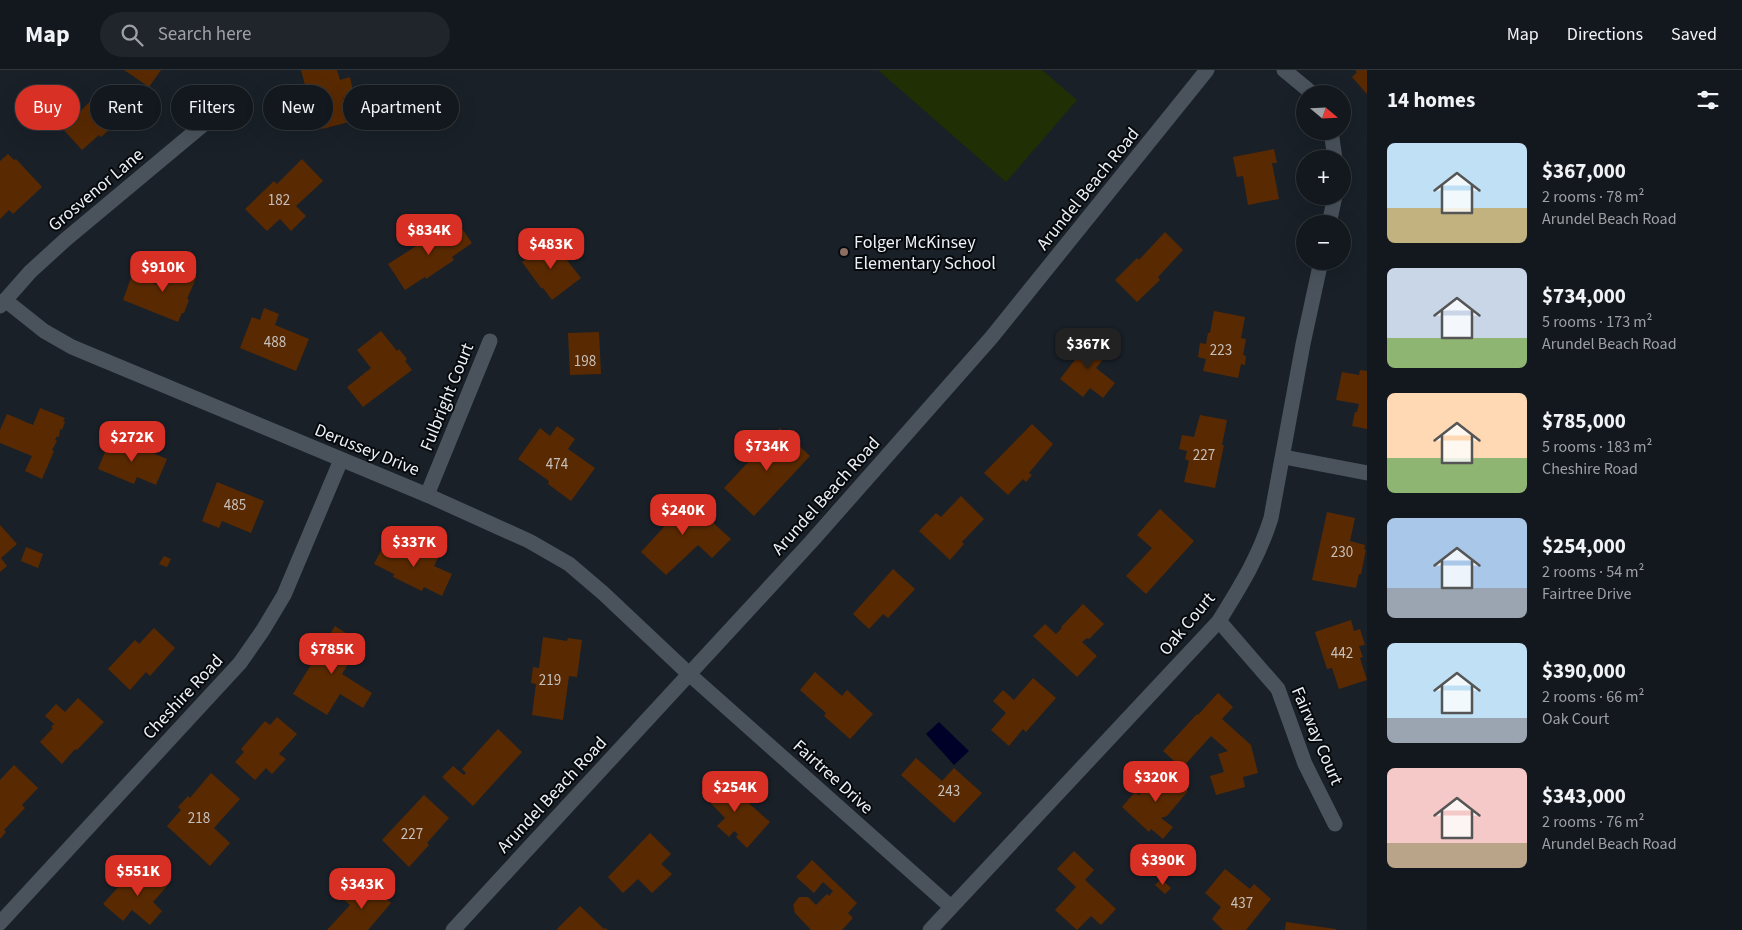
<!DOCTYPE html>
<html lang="en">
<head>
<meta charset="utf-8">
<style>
	body { margin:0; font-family:"Source Sans 3",sans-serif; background:#20252b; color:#f1f3f6; height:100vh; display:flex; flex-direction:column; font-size:19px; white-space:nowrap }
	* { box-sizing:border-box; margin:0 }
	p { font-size:16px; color:#9da0a4 }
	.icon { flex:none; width:28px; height:28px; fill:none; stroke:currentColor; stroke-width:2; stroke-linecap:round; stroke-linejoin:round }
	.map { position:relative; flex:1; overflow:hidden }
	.side { display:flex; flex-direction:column; background:#13181e; width:375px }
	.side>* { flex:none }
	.top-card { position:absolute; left:15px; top:15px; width:475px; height:45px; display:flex; gap:10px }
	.needle { width:32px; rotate:109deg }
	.buttons { position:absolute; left:1296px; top:15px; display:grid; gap:10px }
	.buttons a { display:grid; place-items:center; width:55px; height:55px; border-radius:50%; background:#13181e; box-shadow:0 5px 20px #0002,0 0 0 1px #32373c; font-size:25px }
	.price { position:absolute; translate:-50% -42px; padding:0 11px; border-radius:10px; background:#d93025; color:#fff; font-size:16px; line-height:32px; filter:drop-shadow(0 1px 2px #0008) }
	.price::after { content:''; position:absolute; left:50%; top:30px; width:15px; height:11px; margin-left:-8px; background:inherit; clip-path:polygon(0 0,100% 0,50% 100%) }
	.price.active { background:#222; color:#fff }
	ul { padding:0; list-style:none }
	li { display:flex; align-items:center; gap:15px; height:125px; padding:0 20px }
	li span { display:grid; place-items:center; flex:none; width:140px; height:100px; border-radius:8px; color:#555 }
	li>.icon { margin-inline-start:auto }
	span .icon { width:60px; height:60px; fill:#fffc; stroke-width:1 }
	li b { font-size:21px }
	h2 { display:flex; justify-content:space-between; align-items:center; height:60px; padding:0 20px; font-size:21px }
	.chip { padding:0 18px; border-radius:22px; background:#13181e; box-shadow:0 5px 20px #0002,0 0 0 1px #32373c; font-size:18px; line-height:45px }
	.chip.active { background:#d93025; color:#fff }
	header { display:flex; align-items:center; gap:30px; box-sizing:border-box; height:70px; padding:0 25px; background:#13181e; border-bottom:1px solid #32373c }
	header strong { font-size:24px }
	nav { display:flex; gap:28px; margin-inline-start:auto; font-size:18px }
	.search { width:350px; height:45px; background:#20252b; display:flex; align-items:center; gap:12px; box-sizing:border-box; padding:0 18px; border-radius:28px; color:#9da0a4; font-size:19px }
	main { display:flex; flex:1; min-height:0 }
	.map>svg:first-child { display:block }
	.green { fill:#212f04 }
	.water { fill:#000128 }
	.building { fill:#592a02 }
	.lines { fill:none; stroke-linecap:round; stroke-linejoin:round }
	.minor { stroke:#4a535c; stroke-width:15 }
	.education-dot { fill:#8d6e63; stroke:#070a0d; stroke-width:2 }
	.labels { text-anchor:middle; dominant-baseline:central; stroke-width:4; stroke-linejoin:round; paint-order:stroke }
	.number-label { font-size:15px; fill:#c7bfba }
	.street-label { font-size:18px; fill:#ecf1f7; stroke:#070a0d }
	.poi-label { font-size:18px; fill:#ecf1f7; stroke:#070a0d; text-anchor:start }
</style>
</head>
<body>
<header>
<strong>Map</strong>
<div class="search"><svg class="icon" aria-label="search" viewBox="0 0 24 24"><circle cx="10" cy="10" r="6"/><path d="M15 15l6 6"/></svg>Search here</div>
<nav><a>Map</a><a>Directions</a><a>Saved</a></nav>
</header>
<main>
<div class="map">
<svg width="1367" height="860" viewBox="0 0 1367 860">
	<rect width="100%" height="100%" fill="#192028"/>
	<path class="green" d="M878 0H1042L1077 30 1006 112Z"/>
	<path class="water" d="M939 652 969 681 954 695 926 664Z"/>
	<g class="building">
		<path d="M124 0H161L149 17Z"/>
		<path d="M301 0H337L340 10 350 7 354 26 343 28 349 52 322 59 316 37 311 38Z"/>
		<path d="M1355 0H1367V24L1352 7 1357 2Z"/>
		<path d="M108 15 131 41 101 67 99 65 82 80 62 58Z"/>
		<path d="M1274 79 1277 93H1272L1279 129 1248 135 1243 106 1237 107 1233 87Z"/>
		<path d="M8 84 14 90 16 89 42 117 13 144 9 140 0 149V91Z"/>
		<path d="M302 89 323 111 296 136 306 146 291 161 280 149 267 161 245 139 274 111 277 114Z"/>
		<path d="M458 153 472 173 452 187 454 190 426 209 425 207 405 220 388 194 435 164 437 167Z"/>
		<path d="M1165 162 1183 180 1158 207 1160 210 1137 232 1115 210 1137 188 1139 190Z"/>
		<path d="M551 170 581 208 552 230 543 218H541L522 192Z"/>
		<path d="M168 195 197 206 187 229 189 230 184 243H182L178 252 123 230 132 205 160 216Z"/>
		<path d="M264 238 279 244 275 255 309 269 296 301 240 278 252 247 260 250Z"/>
		<path d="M1214 241 1245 247 1241 268 1246 269 1243 285 1246 286 1245 295 1241 294 1238 308 1203 301 1206 289 1198 287 1200 273 1206 274 1208 263H1210Z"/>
		<path d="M381 261 397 281 399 279 407 289 405 291 412 300 363 337 347 317 371 298 357 280Z"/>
		<path d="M599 262 601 304 570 305 568 263Z"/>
		<path d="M1088 265 1110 281 1096 298 1115 313 1103 328 1090 318 1083 327 1060 309 1078 286 1074 283Z"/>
		<path d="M1360 300 1367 301V359L1352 356 1355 342H1357L1359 334 1336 330 1342 302 1359 305Z"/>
		<path d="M40 338 65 348 63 351 65 352 62 360 60 359 59 367 57 366 55 370 57 371 52 380 54 381 42 409 25 401 32 386 0 373V360L7 344 33 355Z"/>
		<path d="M1200 345 1227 350 1222 375H1224L1215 418 1184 412 1189 391 1185 389 1187 381 1179 379 1182 365 1194 367Z"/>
		<path d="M1032 354 1053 374 1029 403 1032 405 1026 412 1023 409 1008 425 984 403Z"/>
		<path d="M557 356 575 369 568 379 595 398 571 431 548 414 549 411 518 389 540 358 550 366Z"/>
		<path d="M780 358 810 386 754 446 724 418Z"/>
		<path d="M110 370 122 375 124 371 167 389 156 415 137 407 134 414 98 399Z"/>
		<path d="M217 412 264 431 251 463 222 451 219 458 202 451Z"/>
		<path d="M673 426 684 438 690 432 731 469 712 488 698 475 666 505 641 482 664 457 654 446Z"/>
		<path d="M961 426 984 449 962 472 964 474 950 490 919 461 936 443 941 447Z"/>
		<path d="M1160 439 1194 471 1146 524 1126 506 1152 478 1137 465Z"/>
		<path d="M1327 442 1355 448 1350 471 1365 475 1364 479 1366 480 1361 504H1359L1356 518 1312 510Z"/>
		<path d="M0 455 17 474 1 488 7 496 0 502Z"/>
		<path d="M386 471 406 481 409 474 438 488 434 496 452 504 442 526 424 517 422 521 393 507 394 504 374 494Z"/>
		<path d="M26 477 43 484 38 498 21 491Z"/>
		<path d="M164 486 171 489 167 497 159 494Z"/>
		<path d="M893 499 915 519 888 548 883 544 869 559 853 544Z"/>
		<path d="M1083 534 1104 554 1089 569 1087 568 1082 572 1097 586 1077 607 1033 566 1045 554 1056 564 1062 558 1061 557Z"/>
		<path d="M1351 550 1354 561 1360 559 1365 575 1359 576 1363 587 1360 588 1367 610 1339 619 1332 598 1327 599 1315 562Z"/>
		<path d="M335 556 361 573 342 604 372 623 363 638 340 624 327 645 293 624Z"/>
		<path d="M154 558 175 578 150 606 146 602 130 620 108 599 135 570 139 574Z"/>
		<path d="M543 567 567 571 568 568 582 570 577 607 569 606 563 650 532 645 536 614 531 613 533 597 539 598Z"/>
		<path d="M815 602 842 626 847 620 873 644 850 669 824 646 826 643 800 620Z"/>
		<path d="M1033 608 1056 628 1026 662 1023 659 1009 676 991 660 1006 643 993 631 1003 620 1014 630Z"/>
		<path d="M1218 623 1233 637 1222 649 1251 675 1258 703 1243 707 1245 717 1216 725 1210 706 1224 702 1218 684 1228 681 1211 666 1182 698 1163 681 1197 644 1198 645Z"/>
		<path d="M78 628 104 652 77 680 75 679 62 694 40 672 53 658 51 657 54 654 45 646 56 634 65 642Z"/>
		<path d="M277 647 297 664 279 684 286 689 272 704 266 698 255 710 235 692 244 682 241 679 265 651 270 655Z"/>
		<path d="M498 659 522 682 473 736 442 707 453 696 464 705 466 703 462 699Z"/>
		<path d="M916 688 942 711 954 698 982 723 954 753 901 705Z"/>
		<path d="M14 695 38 718 22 735 25 738 4 760 6 762 0 769V710Z"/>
		<path d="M1163 699 1188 721 1167 746 1161 748 1173 757 1163 769 1151 759 1149 762 1122 737 1135 722 1139 725Z"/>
		<path d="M211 703 240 729 214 758 230 773 210 796 167 756 181 740 178 737 188 726 190 728Z"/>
		<path d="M716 707 742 731 744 729 770 752 747 778 736 767 738 764 734 761 729 767 717 756 725 748 701 723Z"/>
		<path d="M424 725 449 748 427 773 429 775 409 797 382 770Z"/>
		<path d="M650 763 671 784 661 794 672 804 652 823 638 809 623 823 608 807Z"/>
		<path d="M1074 781 1094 800 1085 810 1116 839 1101 855 1091 846 1077 860 1055 840 1076 817 1057 799Z"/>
		<path d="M812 790 857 833 848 843 853 848 842 860H811L795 843 793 835 799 827H808L816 835 827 824 829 826 833 821 823 812 814 823 796 807Z"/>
		<path d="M146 796 168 815 153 832 162 841 150 855 132 840 123 851 103 834 129 805 134 809Z"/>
		<path d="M1225 799 1250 819 1254 814 1271 829 1246 860H1223L1212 849 1221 837 1205 823Z"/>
		<path d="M1161 809 1171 818 1165 824 1155 815Z"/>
		<path d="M369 813 391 833 368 860H327L350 835 344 830 354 820 358 824Z"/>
		<path d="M580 836 604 859 605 858 608 860H558L557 859Z"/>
		<path d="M1286 852 1336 859V860H1285Z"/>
	</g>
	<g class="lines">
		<g class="minor">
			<path d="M1284 0 1313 24"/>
			<path d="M1331 61 1335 89"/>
			<path d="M1329 154 1335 126"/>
			<path d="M5 230 44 261 72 277 427 425 529 471 569 494 603 523 689 604 951 837"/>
			<path d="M0 236 30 202 65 170 222 39"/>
			<path d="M1284 387 1367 403"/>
			<path d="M427 425 490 271"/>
			<path d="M1219 551 1278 619 1305 694 1335 754"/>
			<path d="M0 853 240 593 263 560 284 525 341 390"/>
			<path d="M453 860 811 472 991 268 1207 0"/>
			<path d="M930 860 1219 551C1240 517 1259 487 1271 448L1303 274 1321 191"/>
		</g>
	</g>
	<circle class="education-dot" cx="844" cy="182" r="5"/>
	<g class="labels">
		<g class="number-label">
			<text x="279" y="130">182</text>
			<text x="275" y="272">488</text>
			<text x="1221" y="280">223</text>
			<text x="585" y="291">198</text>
			<text x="1204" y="385">227</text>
			<text x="557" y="394">474</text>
			<text x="235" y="435">485</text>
			<text x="1342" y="482">230</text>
			<text x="1342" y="583">442</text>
			<text x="550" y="610">219</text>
			<text x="949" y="721">243</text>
			<text x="199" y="748">218</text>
			<text x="412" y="764">227</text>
			<text x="1242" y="833">437</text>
		</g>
		<g class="street-label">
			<text transform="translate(1088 119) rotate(-51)">Arundel Beach Road</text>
			<text transform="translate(96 120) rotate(-40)">Grosvenor Lane</text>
			<text transform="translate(447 327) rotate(-68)">Fulbright Court</text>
			<text transform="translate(367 380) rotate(22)">Derussey Drive</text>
			<text transform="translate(826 426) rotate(-48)">Arundel Beach Road</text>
			<text transform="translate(1187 554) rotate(-50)">Oak Court</text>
			<text transform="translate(183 627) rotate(-47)">Cheshire Road</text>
			<text transform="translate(1317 666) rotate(67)">Fairway Court</text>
			<text transform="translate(833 707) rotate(42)">Fairtree Drive</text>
			<text transform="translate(552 725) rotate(-47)">Arundel Beach Road</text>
		</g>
		<g class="poi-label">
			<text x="854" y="172">Folger McKinsey<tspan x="854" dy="21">Elementary School</tspan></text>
		</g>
	</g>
</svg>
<div class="buttons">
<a><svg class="needle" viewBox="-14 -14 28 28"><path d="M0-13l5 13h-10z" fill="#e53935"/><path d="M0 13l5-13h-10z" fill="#9da0a4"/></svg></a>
<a>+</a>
<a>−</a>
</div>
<b class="price" style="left:429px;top:186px">$834K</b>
<b class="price" style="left:551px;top:200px">$483K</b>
<b class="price" style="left:163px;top:223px">$910K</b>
<b class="price active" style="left:1088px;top:300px">$367K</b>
<b class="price" style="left:132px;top:393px">$272K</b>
<b class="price" style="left:767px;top:402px">$734K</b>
<b class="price" style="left:683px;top:466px">$240K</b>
<b class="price" style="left:414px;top:498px">$337K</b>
<b class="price" style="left:332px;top:605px">$785K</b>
<b class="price" style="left:1156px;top:733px">$320K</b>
<b class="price" style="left:735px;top:743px">$254K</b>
<b class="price" style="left:1163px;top:816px">$390K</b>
<b class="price" style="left:138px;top:827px">$551K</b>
<b class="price" style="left:362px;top:840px">$343K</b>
<div class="top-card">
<a class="chip active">Buy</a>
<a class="chip">Rent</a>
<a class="chip">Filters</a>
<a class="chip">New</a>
<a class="chip">Apartment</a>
</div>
</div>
<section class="side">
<h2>14 homes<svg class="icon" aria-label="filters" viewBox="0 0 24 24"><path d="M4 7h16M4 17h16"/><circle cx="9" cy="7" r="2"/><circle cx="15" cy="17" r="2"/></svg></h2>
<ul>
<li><span style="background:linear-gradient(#bfe0f5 65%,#c2b280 0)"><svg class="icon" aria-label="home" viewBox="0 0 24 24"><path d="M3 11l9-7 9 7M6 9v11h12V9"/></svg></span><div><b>$367,000</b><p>2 rooms · 78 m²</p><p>Arundel Beach Road</p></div></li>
<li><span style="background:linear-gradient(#c9d6e8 70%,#8fb573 0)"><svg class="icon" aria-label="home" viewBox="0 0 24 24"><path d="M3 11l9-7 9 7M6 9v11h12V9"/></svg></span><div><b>$734,000</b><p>5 rooms · 173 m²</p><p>Arundel Beach Road</p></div></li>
<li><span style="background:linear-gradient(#ffd9b3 65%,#8fb573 0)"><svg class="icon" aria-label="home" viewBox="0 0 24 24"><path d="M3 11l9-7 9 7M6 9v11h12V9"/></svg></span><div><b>$785,000</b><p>5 rooms · 183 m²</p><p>Cheshire Road</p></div></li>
<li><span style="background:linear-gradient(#a9c7e8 70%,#9aa5b1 0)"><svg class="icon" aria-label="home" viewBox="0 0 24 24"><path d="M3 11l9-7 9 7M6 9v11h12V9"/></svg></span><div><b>$254,000</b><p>2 rooms · 54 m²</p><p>Fairtree Drive</p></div></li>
<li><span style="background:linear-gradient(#bfe0f5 75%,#9aa5b1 0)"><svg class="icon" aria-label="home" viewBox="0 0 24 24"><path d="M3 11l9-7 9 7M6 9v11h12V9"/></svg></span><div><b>$390,000</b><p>2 rooms · 66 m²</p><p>Oak Court</p></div></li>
<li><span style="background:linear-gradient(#f6c9c9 75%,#b9a48a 0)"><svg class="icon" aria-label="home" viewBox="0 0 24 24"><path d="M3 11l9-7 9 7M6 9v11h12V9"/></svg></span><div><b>$343,000</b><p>2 rooms · 76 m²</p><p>Arundel Beach Road</p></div></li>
</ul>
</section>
</main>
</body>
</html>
